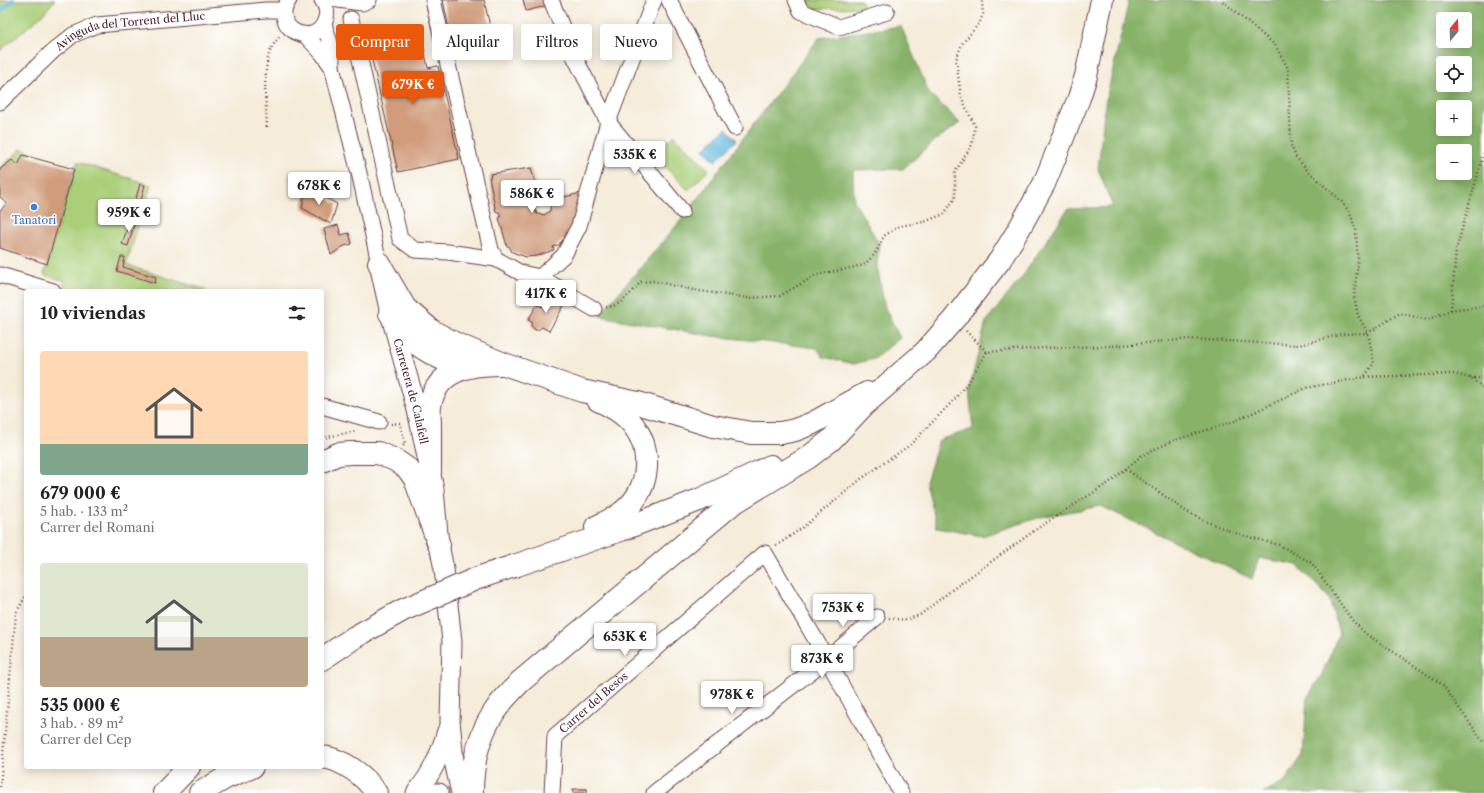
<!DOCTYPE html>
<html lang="es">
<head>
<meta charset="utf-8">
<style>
	body { margin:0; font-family:"Libre Caslon Text",serif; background:#f6f6f6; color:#222; height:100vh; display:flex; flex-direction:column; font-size:15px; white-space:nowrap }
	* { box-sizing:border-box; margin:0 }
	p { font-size:13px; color:#767676 }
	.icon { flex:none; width:22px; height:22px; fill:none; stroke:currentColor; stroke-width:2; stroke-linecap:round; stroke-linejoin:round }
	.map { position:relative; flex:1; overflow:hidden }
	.drawer { position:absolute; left:24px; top:289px; width:300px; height:480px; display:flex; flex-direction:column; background:#fff; border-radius:4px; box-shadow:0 2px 10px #0003 }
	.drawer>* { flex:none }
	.guide { position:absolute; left:336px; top:24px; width:380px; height:36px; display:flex; gap:8px }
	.needle { width:26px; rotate:19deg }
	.controls { position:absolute; left:1436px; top:12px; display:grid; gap:8px }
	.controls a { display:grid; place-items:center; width:36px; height:36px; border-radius:4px; background:#fff; box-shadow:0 2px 10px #0003; font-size:20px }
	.price { position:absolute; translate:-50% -34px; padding:0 9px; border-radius:4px; background:#fff; color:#222; font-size:13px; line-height:26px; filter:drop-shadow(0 1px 2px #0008) }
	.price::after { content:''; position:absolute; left:50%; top:24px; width:12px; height:9px; margin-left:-6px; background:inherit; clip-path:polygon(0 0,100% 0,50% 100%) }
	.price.selected { background:#ea580c; color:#fff }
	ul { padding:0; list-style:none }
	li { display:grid; align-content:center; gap:8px; height:212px; padding:0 16px }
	li span { display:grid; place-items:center; height:124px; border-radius:4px; color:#555 }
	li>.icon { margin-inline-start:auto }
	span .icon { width:72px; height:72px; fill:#fffc; stroke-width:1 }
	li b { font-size:17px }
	h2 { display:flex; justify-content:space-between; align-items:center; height:48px; padding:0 16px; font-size:17px }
	.tag { padding:0 14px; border-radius:4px; background:#fff; box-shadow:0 2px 10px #0003; font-size:14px; line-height:36px }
	.tag.selected { background:#ea580c; color:#fff }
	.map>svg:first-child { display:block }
	.green { fill:#aacf78; stroke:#7a7752 }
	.forest { fill:#87b268; stroke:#68684a; fill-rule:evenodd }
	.water { fill:#60b7dd; stroke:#556b84 }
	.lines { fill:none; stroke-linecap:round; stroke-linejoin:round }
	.stream { stroke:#60b7dd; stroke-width:4 }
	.building { fill:#d09c7b }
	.minor-casing { stroke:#643e45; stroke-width:17 }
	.major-casing { stroke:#643e45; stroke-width:21 }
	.highway-casing { stroke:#643e45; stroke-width:24 }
	.path { stroke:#643e45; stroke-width:2.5; stroke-dasharray:1 3; stroke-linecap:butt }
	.minor { stroke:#fff; stroke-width:15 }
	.major { stroke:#fff; stroke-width:19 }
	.highway { stroke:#fff; stroke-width:22 }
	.highway-bridge-casing { stroke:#643e45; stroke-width:24; stroke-linecap:butt }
	.highway-bridge { stroke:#fff; stroke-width:22 }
	.shop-dot { fill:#3f7fe0; stroke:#fff; stroke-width:1.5 }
	.labels { text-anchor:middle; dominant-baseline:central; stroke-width:3; stroke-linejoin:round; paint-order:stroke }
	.street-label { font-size:11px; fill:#4a1f2b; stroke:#fff }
	.shop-label { font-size:11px; fill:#366cbe; stroke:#fff }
</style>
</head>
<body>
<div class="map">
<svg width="1484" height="793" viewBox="0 0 1484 793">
	<rect width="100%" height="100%" fill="#fff"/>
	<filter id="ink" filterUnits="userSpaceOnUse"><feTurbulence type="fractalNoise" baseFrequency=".025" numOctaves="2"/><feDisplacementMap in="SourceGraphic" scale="8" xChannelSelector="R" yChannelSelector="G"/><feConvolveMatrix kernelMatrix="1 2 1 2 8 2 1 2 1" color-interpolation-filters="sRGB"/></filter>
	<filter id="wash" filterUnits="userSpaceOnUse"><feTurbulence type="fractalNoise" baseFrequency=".012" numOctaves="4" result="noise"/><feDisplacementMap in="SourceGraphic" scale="16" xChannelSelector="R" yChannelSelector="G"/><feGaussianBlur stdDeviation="0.9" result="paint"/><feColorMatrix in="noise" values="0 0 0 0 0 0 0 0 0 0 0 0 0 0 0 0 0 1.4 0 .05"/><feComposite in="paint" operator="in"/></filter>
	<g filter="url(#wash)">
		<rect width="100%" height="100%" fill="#f5ecd9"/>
		<g class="green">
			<path d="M0 0H55L43 14 0 51Z"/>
			<path d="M806 0H861L864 7 815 9Z"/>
			<path d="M674 135 709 170 688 190 654 156Z"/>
			<path d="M21 149 31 152 0 182V168Z"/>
			<path d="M77 162 151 185 126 265 206 290 205 291H62L65 281 44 275Z"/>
		</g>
		<g class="forest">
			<path d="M1129 0H1484V793H1263L1285 781 1303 755 1307 698 1322 674 1339 633 1329 598 1297 565 1259 558 1252 579 1101 506 1041 517 982 536 937 528 926 482 939 440 973 429 969 390 986 322 1022 277 1068 209 1113 207 1098 169 1105 104ZM1443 19H1465V41H1443ZM1443 63H1465V85H1443ZM1443 107H1465V129H1443ZM1443 151H1465V173H1443Z"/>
			<path d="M901 26 929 93 960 123 936 140 903 169 853 170 854 201 879 244 877 266 885 308 900 338 874 359 854 364 823 357 817 348 712 336 599 316 682 219 819 38Z"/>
		</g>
		<path class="water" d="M726 128 737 140 715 161 704 149Z"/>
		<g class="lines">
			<path class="stream" d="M0 12 13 0"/>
		</g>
		<g id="blocks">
			<g class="building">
				<path d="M443 0H484L492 35 452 43Z"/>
				<path d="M523 0H545L546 6 526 11Z"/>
				<path d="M421 35 428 68 438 66 459 159 398 172 369 47Z"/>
				<path d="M23 155 74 169 47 264 0 248V211L7 203 0 197V169L12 160 18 165Z"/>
				<path d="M531 168 541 204 533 206 537 214 544 215 550 211 551 200 586 192 574 229 558 245 553 247 554 250 537 256 526 257 512 252 509 246H507L499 218 501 217 499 212H496L489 177H491L490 174Z"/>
				<path d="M140 184 145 185 139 208 134 205Z"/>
				<path d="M306 188 337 204 331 224 302 208Z"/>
				<path d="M130 220 135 221 128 246 122 244Z"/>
				<path d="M338 225 341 235 349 233 352 244 344 246 331 255 324 229Z"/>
				<path d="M121 257H125L123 267 156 277 155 283 117 271Z"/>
				<path d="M550 294 565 304 549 331 542 327 538 330H535L531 325 532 322 528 320 537 305 542 307Z"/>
				<rect x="573" y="789" width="14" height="4"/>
			</g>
		</g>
	</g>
	<g filter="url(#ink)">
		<use href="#blocks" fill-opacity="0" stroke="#643e45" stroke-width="1"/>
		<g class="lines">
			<defs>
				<g id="minor">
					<path d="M289 0C269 28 314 50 325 21 328 13 327 7 322 0"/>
					<path d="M338 0 362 3 369 0"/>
					<path d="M433 0 491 250 496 259 521 273 540 277 594 309"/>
					<path d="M551 0 574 56 608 122 682 211"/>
					<path d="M669 0 735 128"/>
					<path d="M796 0 801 11 839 27 887 12"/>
					<path d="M351 19 400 239 415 250 448 252 496 259"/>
					<path d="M324 24 332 49V67L361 181 379 263"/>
					<path d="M304 34 322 53 332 67"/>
					<path id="s1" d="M0 102 52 52 73 35 97 25 266 10H284"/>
					<path d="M0 275 53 291"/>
					<path d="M540 277 564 255 579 226 608 122 654 0"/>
					<path d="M322 406 379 422"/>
					<path id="s2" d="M552 793 555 736 765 553 827 659 901 793"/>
					<path d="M654 793 827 659 877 617"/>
				</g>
				<g id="major">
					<path id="s3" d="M381 273 390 313 417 410 434 489 439 545 444 569 452 641 450 721 454 761 461 793"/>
					<path d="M416 793C433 772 439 758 447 731"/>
					<path d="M427 793H439"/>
				</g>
				<g id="highway">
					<path d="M379 263 405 308 432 331 456 344 504 364 582 391 638 403 713 426 751 433H781L795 430 813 423 867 393"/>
					<path d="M390 313C395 320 401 329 407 335 420 349 445 362 464 367"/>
					<path d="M322 461 338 454 351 453H378L395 460 408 469 415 479 439 545"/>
					<path d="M430 471C430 457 430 442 430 428 430 421 429 413 430 406 436 370 469 364 500 364"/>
					<path d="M596 527C604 523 613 519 620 514 651 492 655 448 629 420 621 412 609 405 598 400"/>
					<path d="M517 565 621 530 699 500 771 466"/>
					<path d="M322 659 355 637"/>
					<path d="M322 757C342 759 366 776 376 793"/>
					<path d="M164 793 189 767"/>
					<path d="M200 793 227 777 252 767"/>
					<path d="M472 793C472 763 479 733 497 708 503 699 512 691 520 682L732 504 809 457 831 440 864 405 926 351 954 319 1000 260 1019 229 1044 184 1079 98 1086 76 1102 0"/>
				</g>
			</defs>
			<use href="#minor" class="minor-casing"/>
			<use href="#major" class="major-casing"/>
			<use href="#highway" class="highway-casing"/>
			<g class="path">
				<path d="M267 127C266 105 263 80 268 58 270 49 275 42 280 36"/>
				<path d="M606 307C622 306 630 293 641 282L654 281 693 290 748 298 780 296 816 275 864 265 875 254 884 236 899 226 924 222 944 214 955 198V172L972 145 975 126 961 97 956 60 962 44 980 22 983 14 982 0"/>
				<path d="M1451 310 1456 250 1484 153"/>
				<path d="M966 331 987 352 1043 348 1112 346 1189 339 1299 345 1342 334 1368 333 1400 313 1427 320 1451 310 1484 306"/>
				<path d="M1365 377 1455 374 1470 378 1484 388"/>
				<path d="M1470 378H1484"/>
				<path d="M391 424 400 423 405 443 403 446"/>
				<path d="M322 438 357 431"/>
				<path d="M1126 469 1187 512 1207 522 1235 533 1279 545 1312 563 1352 620 1366 634 1442 684 1484 743"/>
				<path d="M776 546 802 528 861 479 910 445 954 400 969 381 987 352"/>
				<path d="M889 618 905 620 920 615 953 589 1041 526 1110 482 1141 456 1172 441 1235 421 1306 388 1364 377 1374 363 1368 333 1358 316 1354 296 1358 264 1356 230 1350 213 1342 202 1308 171 1296 157 1291 145 1288 68 1275 45 1221 0"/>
				<path d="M0 787 16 613 26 596"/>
			</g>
			<use href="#minor" class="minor"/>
			<use href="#major" class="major"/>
			<use href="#highway" class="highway"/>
			<defs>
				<path id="highway-bridge" d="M355 637 403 610 478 578 517 565"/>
			</defs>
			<use href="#highway-bridge" class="highway-bridge-casing"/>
			<use href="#highway-bridge" class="highway-bridge"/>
		</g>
	</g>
	<circle class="shop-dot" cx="34" cy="207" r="4"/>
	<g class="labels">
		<g class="street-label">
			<text stroke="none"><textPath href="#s1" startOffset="156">Avinguda del Torrent del Lluc</textPath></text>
			<text stroke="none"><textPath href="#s3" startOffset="122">Carretera de Calafell</textPath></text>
			<text stroke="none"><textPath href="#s2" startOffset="108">Carrer del Besòs</textPath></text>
		</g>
		<g class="shop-label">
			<text x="34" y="220">Tanatori</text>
		</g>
	</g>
</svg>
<div class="controls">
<a><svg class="needle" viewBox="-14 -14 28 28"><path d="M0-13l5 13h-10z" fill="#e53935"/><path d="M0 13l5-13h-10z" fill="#767676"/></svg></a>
<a><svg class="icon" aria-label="locate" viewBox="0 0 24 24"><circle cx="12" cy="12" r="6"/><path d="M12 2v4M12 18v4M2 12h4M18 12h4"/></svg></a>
<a>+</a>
<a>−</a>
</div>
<b class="price selected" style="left:413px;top:105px">679K €</b>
<b class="price" style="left:635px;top:175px">535K €</b>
<b class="price" style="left:319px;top:206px">678K €</b>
<b class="price" style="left:532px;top:214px">586K €</b>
<b class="price" style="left:129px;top:233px">959K €</b>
<b class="price" style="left:546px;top:314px">417K €</b>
<b class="price" style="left:843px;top:628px">753K €</b>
<b class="price" style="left:625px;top:657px">653K €</b>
<b class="price" style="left:822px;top:679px">873K €</b>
<b class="price" style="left:732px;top:715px">978K €</b>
<div class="guide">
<a class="tag selected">Comprar</a>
<a class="tag">Alquilar</a>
<a class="tag">Filtros</a>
<a class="tag">Nuevo</a>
</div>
<section class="drawer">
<h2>10 viviendas<svg class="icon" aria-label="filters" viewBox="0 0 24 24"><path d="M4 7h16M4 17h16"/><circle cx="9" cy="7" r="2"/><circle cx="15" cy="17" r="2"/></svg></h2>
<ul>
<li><span style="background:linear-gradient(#ffd9b3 75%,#7fa58c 0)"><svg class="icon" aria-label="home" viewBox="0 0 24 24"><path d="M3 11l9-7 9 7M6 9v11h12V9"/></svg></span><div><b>679 000 €</b><p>5 hab. · 133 m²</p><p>Carrer del Romaní</p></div></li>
<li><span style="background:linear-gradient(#dfe7d0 60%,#b9a48a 0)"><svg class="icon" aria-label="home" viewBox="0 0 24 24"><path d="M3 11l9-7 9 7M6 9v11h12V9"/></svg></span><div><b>535 000 €</b><p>3 hab. · 89 m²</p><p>Carrer del Cep</p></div></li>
</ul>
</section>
</div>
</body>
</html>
